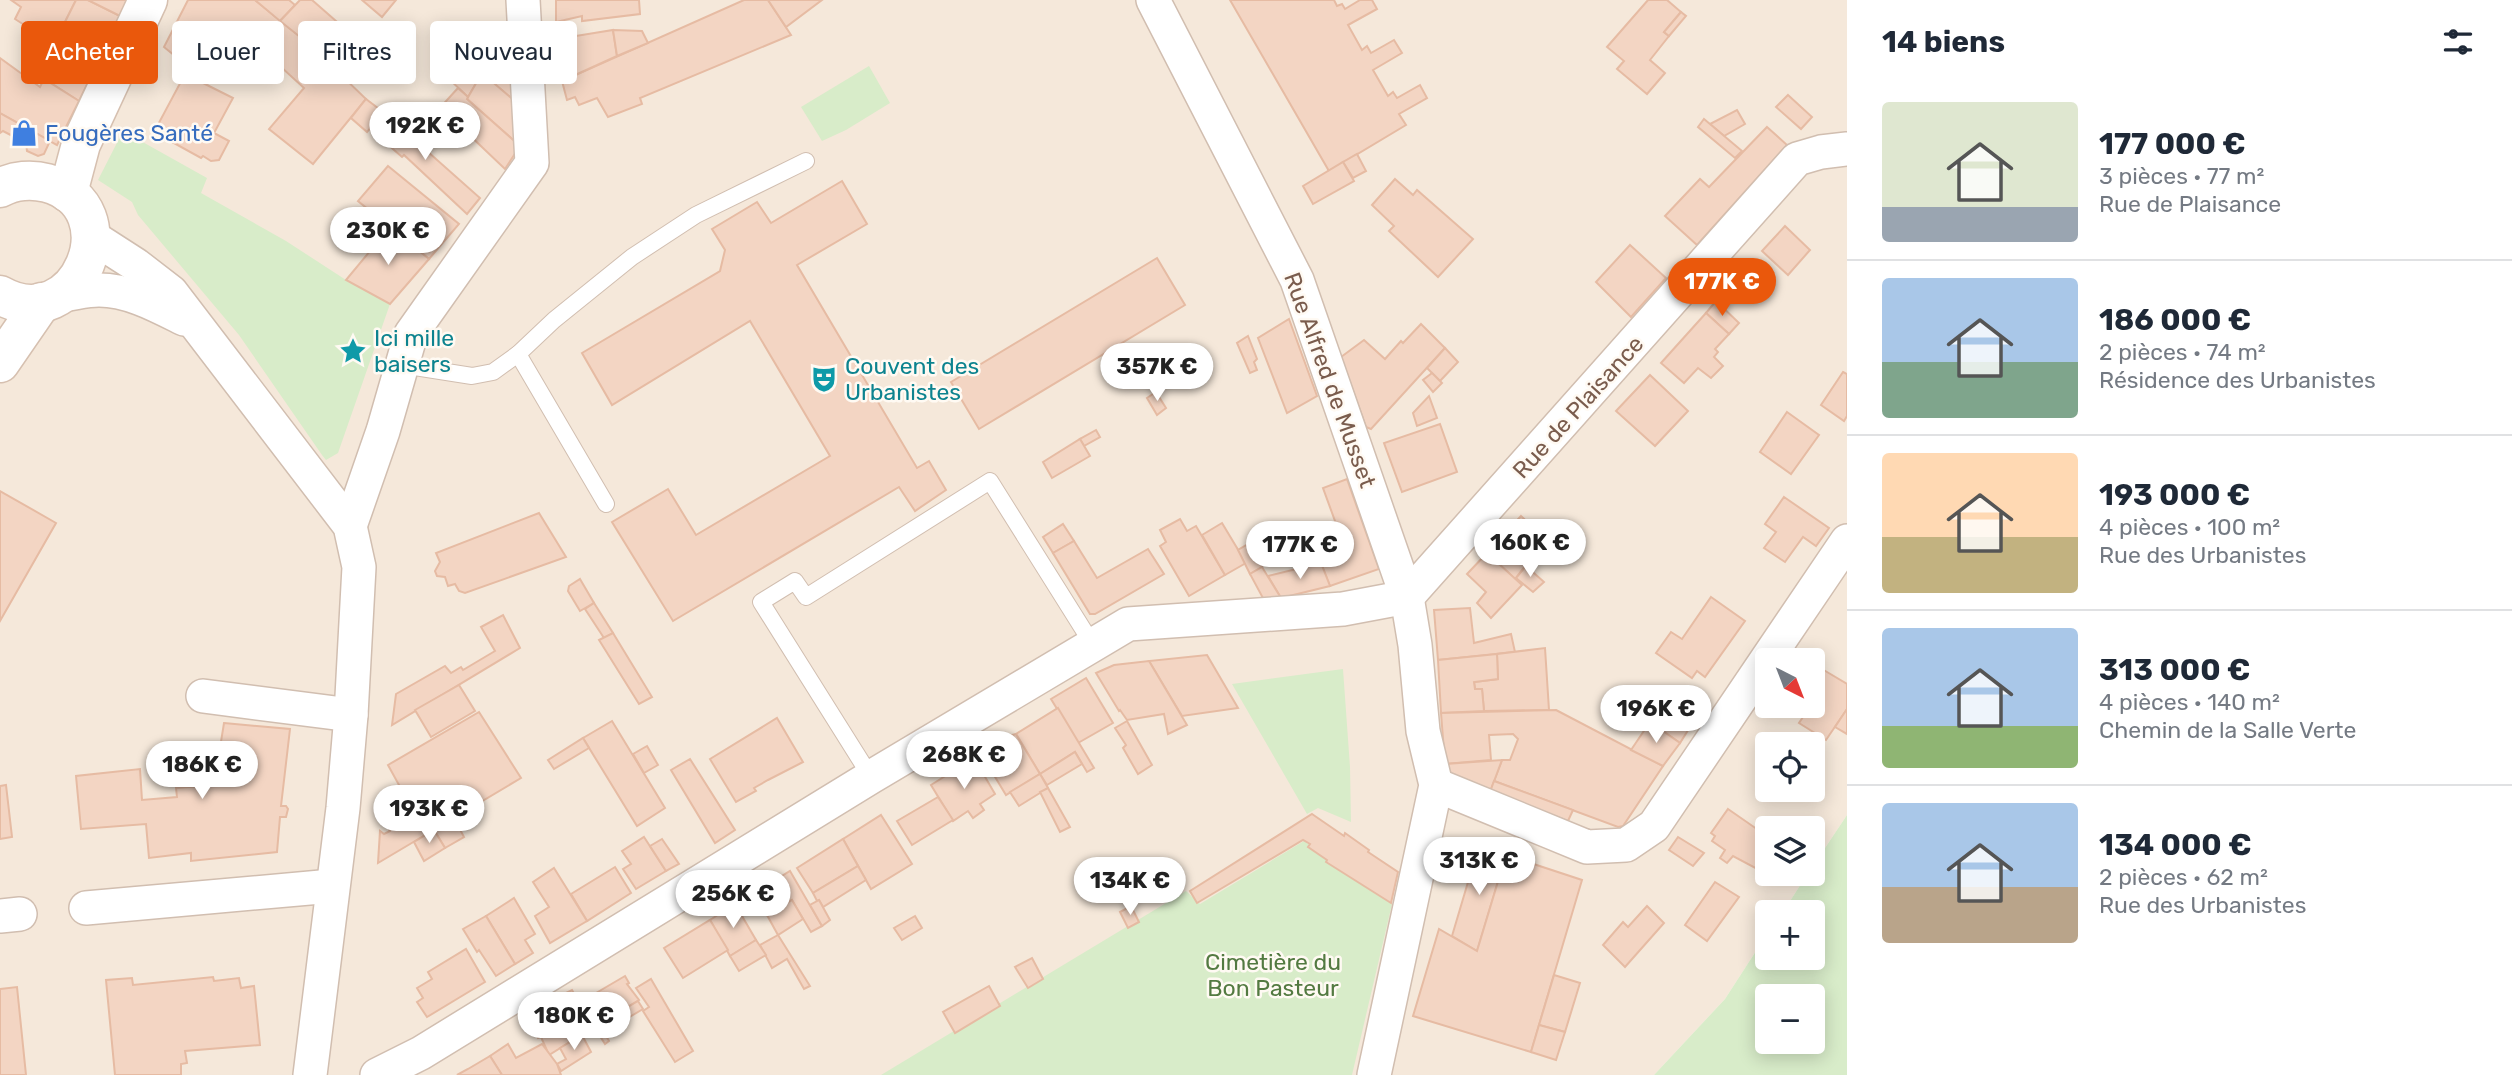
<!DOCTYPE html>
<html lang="fr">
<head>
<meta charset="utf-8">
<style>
	body { margin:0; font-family:Rubik,sans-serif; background:#f6f6f7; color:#1f2937; height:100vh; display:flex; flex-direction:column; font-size:26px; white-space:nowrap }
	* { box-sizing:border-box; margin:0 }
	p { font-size:23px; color:#747a83 }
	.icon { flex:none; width:38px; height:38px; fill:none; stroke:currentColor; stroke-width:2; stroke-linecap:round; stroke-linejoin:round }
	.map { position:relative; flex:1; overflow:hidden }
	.panel { display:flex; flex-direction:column; background:#fff; width:665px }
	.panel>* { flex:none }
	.guide { position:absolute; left:21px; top:21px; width:665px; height:63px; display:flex; gap:14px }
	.needle { width:46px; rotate:138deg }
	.buttons { position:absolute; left:1755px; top:648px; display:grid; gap:14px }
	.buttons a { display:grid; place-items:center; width:70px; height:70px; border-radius:7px; background:#fff; box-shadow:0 4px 18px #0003; font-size:35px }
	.price { position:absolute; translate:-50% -60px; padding:0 16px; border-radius:24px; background:#fff; color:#222; font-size:23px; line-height:46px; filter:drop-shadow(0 2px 4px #0008) }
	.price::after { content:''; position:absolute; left:50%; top:42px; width:21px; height:16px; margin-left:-10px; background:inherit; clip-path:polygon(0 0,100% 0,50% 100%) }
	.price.on { background:#ea580c; color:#fff }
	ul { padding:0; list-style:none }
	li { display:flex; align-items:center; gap:21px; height:175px; padding:0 35px }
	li+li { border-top:2px solid #e0e1e3 }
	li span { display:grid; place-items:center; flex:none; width:196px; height:140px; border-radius:7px; color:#555 }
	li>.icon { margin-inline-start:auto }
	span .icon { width:84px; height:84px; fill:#fffc; stroke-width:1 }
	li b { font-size:30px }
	h2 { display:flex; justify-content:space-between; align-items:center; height:84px; padding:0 35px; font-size:30px }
	.pill { padding:0 24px; border-radius:7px; background:#fff; box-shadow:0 4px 18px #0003; font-size:24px; line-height:63px }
	.pill.on { background:#ea580c; color:#fff }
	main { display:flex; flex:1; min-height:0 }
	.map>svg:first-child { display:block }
	.residential { fill:#f5e8da; fill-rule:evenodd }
	.green { fill:#d8ecc9; fill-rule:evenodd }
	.building { fill:#f3d5c3; stroke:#e6bba3; stroke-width:2 }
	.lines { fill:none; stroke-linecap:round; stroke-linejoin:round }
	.lane-casing { stroke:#d1beb0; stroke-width:18 }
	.street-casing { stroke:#d1beb0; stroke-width:36 }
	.secondary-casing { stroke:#d6c0b0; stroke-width:41 }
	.lane { stroke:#fff; stroke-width:16 }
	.street { stroke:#fff; stroke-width:33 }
	.secondary { stroke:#fff; stroke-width:38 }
	.labels { text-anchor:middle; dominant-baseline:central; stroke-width:5; stroke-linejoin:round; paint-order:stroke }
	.shop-label { font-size:23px; fill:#366cbe; stroke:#fffaf3; text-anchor:start }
	.culture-label { font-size:23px; fill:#0d838f; stroke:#fffaf3; text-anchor:start }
	.street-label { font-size:23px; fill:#7a5c4d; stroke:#fffaf3 }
	.park-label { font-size:23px; fill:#537a41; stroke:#fffaf3 }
</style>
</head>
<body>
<main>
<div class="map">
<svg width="1847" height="1075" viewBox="0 0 1847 1075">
	<rect width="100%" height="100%" fill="#fdf6ec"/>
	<path class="residential" d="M0 0H1847V815L1813 866V828H1768V873H1808L1783 912H1768L1767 934 1725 999 1654 1075H0ZM1768 660H1813V705H1768ZM1768 744H1813V789H1768Z"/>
	<g class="green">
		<path d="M869 66 890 103 846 130 822 141 801 107Z"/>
		<path d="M123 131 207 178 201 193 286 241 346 280 390 304 338 453 326 460 322 455 239 335 138 215 132 202 98 180Z"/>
		<path d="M1343 669 1350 767 1351 822 1318 808 1307 814 1232 684Z"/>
		<path d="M1847 815V1075H1654L1725 999 1767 934 1768 957H1813V912H1783L1808 873H1813V866ZM1768 996H1813V1041H1768Z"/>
		<path d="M1304 841 1392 904 1352 1075H881L1186 891 1200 904Z"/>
	</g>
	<g class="building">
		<path d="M11 0H76L54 44 15 19 21 7Z"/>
		<path d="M76 0H88L120 16 98 62 62 45 60 48 54 44Z"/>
		<path d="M88 0H128L120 16Z"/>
		<path d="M188 0H255L309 44 366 99 313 164 269 129 304 88 243 32 236 28 208 83 164 47Z"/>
		<path d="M255 0H289L295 5 280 21Z"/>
		<path d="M300 0H312L336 21 309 44 280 21Z"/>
		<path d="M362 0H396L382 17Z"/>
		<path d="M556 0H639L640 14 582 21V16L556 22Z"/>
		<path d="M744 0H768L791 35 640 98 642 104 608 117 597 98 579 105 575 97 567 100 562 81Z"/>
		<path d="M768 0H822L786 27Z"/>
		<path d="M1230 0H1334L1337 6 1342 4 1345 9 1360 0H1372L1377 9 1348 25 1362 50 1367 46 1371 53 1394 40 1402 53 1373 70 1388 96 1393 92 1397 98 1420 85 1427 98 1399 114 1406 125 1329 171Z"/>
		<path d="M1648 0H1667L1681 12 1664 32 1669 36 1650 60 1665 73 1647 94 1617 69 1624 61 1607 47Z"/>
		<path d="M1681 12 1686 16 1669 36 1664 32Z"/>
		<path d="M613 30 617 56 562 81 557 65V39Z"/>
		<path d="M613 30 642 31 648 43 617 56Z"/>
		<path d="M37 34 60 48 62 45 98 62 79 101 40 76 49 59 28 46Z"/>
		<path d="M479 45 486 51 490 46 516 68 517 103 482 73 468 97 450 80 467 60 473 66 483 55 476 48Z"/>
		<path d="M0 58 40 87 44 79 79 101 57 145 0 113Z"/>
		<path d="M482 73 517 103 520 146 467 99Z"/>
		<path d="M185 74 233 98 214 133 229 141 219 160 211 161 203 156 201 158 154 132Z"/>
		<path d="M458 88 468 97 467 99 520 146 505 169 464 130 451 143 428 121Z"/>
		<path d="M1788 95 1812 117 1801 129 1776 107Z"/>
		<path d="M366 99 383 112 367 132 351 118Z"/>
		<path d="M1737 110 1745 124 1724 136 1710 124Z"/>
		<path d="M383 112 480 198 467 214 404 155 402 157 370 129Z"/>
		<path d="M0 113 50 141 44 154 38 156 27 151 26 143 3 131 0 133Z"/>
		<path d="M1704 119 1742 151 1735 158 1698 127Z"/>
		<path d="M1767 127 1787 145 1697 245 1665 216 1700 179 1709 187Z"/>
		<path d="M1357 154 1366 171 1353 178 1343 162Z"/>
		<path d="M1343 162 1354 181 1313 204 1303 186Z"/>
		<path d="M388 166 459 224 429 259 358 201Z"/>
		<path d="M1395 179 1413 195 1417 190 1473 239 1438 277 1389 231 1394 226 1372 205Z"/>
		<path d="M842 181 867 224 797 265 917 468 929 461 946 490 915 511 899 487 673 621 612 522 668 489 696 535 830 456 750 321 612 405 582 353 720 271 725 250 712 229 757 202 771 223Z"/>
		<path d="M380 219 390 227 374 247 365 238Z"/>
		<path d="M1785 226 1810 250 1788 275 1762 251Z"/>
		<path d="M390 227 429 259 390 304 346 280Z"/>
		<path d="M1630 245 1666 278 1631 317 1596 282Z"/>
		<path d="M1157 258 1185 305 979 429 951 382Z"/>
		<path d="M1716 301 1739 323 1729 334 1706 313Z"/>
		<path d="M1706 313 1729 334 1715 349 1718 352 1714 357 1723 366 1711 378 1698 368 1684 383 1661 363Z"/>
		<path d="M1289 319 1317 396 1287 413 1258 338Z"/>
		<path d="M1421 324 1445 348 1371 429 1366 427 1341 357 1364 340 1385 359 1401 341 1403 343Z"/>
		<path d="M1248 336 1257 359 1254 362 1257 370 1250 373 1237 343Z"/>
		<path d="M1445 348 1458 362 1440 381 1427 368Z"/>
		<path d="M1843 372 1847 374V416L1844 421 1821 405Z"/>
		<path d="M1432 373 1442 383 1433 392 1423 380Z"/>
		<path d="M1650 375 1688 411 1655 446 1616 411Z"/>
		<path d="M1156 392 1166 408 1157 415 1147 398Z"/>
		<path d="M1429 396 1437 418 1417 426 1413 413Z"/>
		<path d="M1787 412 1819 435 1791 474 1760 452Z"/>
		<path d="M1440 424 1457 472 1402 492 1384 443Z"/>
		<path d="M1096 430 1100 437 1084 446 1080 439Z"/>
		<path d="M1080 439 1090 456 1052 478 1043 462Z"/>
		<path d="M1347 479 1379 569 1330 586 1321 563 1347 554 1323 488Z"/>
		<path d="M0 491 56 523 0 621Z"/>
		<path d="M1784 497 1829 528 1816 546 1803 537 1785 562 1764 548 1776 532 1765 524Z"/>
		<path d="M539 513 566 557 465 593 459 591 455 584 448 586 445 577 437 576 435 571 440 562 436 553Z"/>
		<path d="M1521 516 1546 539 1515 579 1487 553Z"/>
		<path d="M1180 519 1187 531 1196 526 1225 575 1189 596 1160 546 1166 542 1160 530Z"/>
		<path d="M1222 523 1246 563 1225 575 1202 535Z"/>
		<path d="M1063 524 1074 541 1053 553 1043 537Z"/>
		<path d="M1074 541 1097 578 1148 549 1164 574 1095 614H1090L1053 553Z"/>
		<path d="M1248 544 1262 567 1250 574 1238 550Z"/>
		<path d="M1487 553 1522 585 1491 618 1477 603 1486 592 1467 574Z"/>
		<path d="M1321 563 1330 586 1281 598 1268 576Z"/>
		<path d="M1526 566 1544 582 1533 592 1516 578Z"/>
		<path d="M1262 567 1281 598 1264 600 1250 574Z"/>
		<path d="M580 579 594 603 580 611 568 591 569 586Z"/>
		<path d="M1711 597 1745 621 1705 677 1697 671 1692 678 1656 653 1671 632 1682 639Z"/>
		<path d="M594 603 613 633 604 638 585 609Z"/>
		<path d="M1470 608 1474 643 1511 634 1515 652 1438 660 1434 610Z"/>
		<path d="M503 615 520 648 392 725 396 694 445 666 451 673 461 667 463 670 495 651 481 627Z"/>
		<path d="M613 633 652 697 639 704 599 640Z"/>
		<path d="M1545 648 1549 710 1484 711 1482 689H1475L1474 682 1498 679 1497 654Z"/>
		<path d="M1497 654 1498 679 1474 682 1475 689H1482L1484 711 1441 713 1438 660Z"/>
		<path d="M1207 655 1238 708 1182 716 1149 661Z"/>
		<path d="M1149 661 1187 725 1168 734 1164 714 1127 720 1120 710 1119 711 1096 673 1114 665Z"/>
		<path d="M1822 669 1847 684V709L1826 740 1799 723 1817 696 1813 693V684Z"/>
		<path d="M1086 678 1113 723 1078 743 1051 699Z"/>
		<path d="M459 685 475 711 431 737 415 710Z"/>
		<path d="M1661 707 1690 727 1680 743 1650 722Z"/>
		<path d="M1058 708 1094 768 1087 772 1075 752 1040 774 1016 734Z"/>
		<path d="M1847 709V734L1835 727Z"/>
		<path d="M1556 710 1663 766 1623 826 1618 827 1494 781 1502 760H1510L1518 739 1513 734 1489 735 1491 760 1445 764 1441 713Z"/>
		<path d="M479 712 521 778 378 863 380 831 384 834 390 831 385 822 402 811 395 799 404 794 388 765Z"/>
		<path d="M777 718 803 762 768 780 754 788 756 791 736 802 710 759Z"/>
		<path d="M612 721 665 808 637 826 583 738Z"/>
		<path d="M1127 721 1152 765 1138 774 1123 748 1126 745 1115 728Z"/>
		<path d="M1650 722 1680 743 1663 766 1631 750Z"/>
		<path d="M224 723 290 729 281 806H286L288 809 286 817H280L277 852 191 861V853L149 858 146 824 81 829 76 776 140 769 142 800 177 797 176 788 214 785Z"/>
		<path d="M1016 734 1040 774 1006 795 986 762 998 754 995 748 998 746 1001 738Z"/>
		<path d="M583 738 589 748 554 769 548 760Z"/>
		<path d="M647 746 658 765 644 773 633 754Z"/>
		<path d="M1075 752 1082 764 1047 785 1040 774Z"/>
		<path d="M974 758 995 794 980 804 984 810 973 818 968 811 953 821 931 785Z"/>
		<path d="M690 759 735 830 715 843 671 770Z"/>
		<path d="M1502 760 1490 792 1445 776V764Z"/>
		<path d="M1040 774 1048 788 1019 806 1010 792Z"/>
		<path d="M1494 781 1573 810 1568 821 1490 792Z"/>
		<path d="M6 785 12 837 0 839V786Z"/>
		<path d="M1048 788 1070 827 1060 832 1040 792Z"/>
		<path d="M938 797 953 820 912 845 897 821Z"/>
		<path d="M1728 809 1764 834 1762 835 1768 839V862L1761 871 1733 856 1727 863 1720 858 1725 850 1712 841 1715 836 1711 833Z"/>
		<path d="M1312 814 1344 836 1345 833 1369 850 1368 852 1398 872 1391 903 1326 862 1327 860 1308 847 1310 844 1303 840 1197 903 1190 891Z"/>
		<path d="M881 815 912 864 871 889 843 839Z"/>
		<path d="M454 818 464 837 445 848 434 830Z"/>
		<path d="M434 830 445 848 424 861 414 842Z"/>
		<path d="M644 837 666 871 636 889 623 869 631 864 622 851Z"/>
		<path d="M1678 837 1704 853 1693 866 1669 850Z"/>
		<path d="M662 839 679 864 666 871 650 846Z"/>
		<path d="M843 839 858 866 813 893 797 868Z"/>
		<path d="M1479 845 1506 855 1477 951 1452 936Z"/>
		<path d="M1506 855 1582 880 1531 1052 1413 1016 1439 929 1477 951Z"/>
		<path d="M858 866 866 880 823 907 819 900 817 901 813 893Z"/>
		<path d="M615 867 631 893 587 921 571 894Z"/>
		<path d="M554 868 587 921 550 943 535 916 549 907 533 882Z"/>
		<path d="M790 871 822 926 811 932 792 900 767 915 753 894Z"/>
		<path d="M1715 882 1739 897 1707 941 1685 925Z"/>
		<path d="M514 898 535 934 525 940 533 953 515 964 486 916Z"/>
		<path d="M792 900 803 919 778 935 767 915Z"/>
		<path d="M819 900 830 920 822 926 810 905Z"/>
		<path d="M735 904 756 940 730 956 710 920Z"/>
		<path d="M1131 906 1139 922 1128 928 1120 912Z"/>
		<path d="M1647 906 1664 923 1625 967 1603 945 1623 922 1628 927Z"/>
		<path d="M486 916 515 964 496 976 479 950 477 952 463 929Z"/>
		<path d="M915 916 922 928 902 940 894 928Z"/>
		<path d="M710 920 728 950 683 978 664 948Z"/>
		<path d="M778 935 810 986 804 989 787 959 772 968 760 945Z"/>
		<path d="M756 940 766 955 739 971 730 956Z"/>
		<path d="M466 949 485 982 427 1017 417 1002 423 998 417 988 432 979 428 972Z"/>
		<path d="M1032 958 1043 979 1028 988 1015 967Z"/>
		<path d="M1554 975 1580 983 1565 1032 1539 1025Z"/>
		<path d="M625 976 629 983 627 984 639 1000 616 1014 621 1022 604 1032 609 1041 605 1044 579 1003Z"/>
		<path d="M213 977 214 981 239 978 241 988 254 986 260 1045 185 1051 187 1063 181 1064V1075H115L106 980 132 978 133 985Z"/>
		<path d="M651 979 693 1051 675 1062 643 1011 649 1007 636 988Z"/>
		<path d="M989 986 1000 1006 955 1033 943 1012Z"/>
		<path d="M17 987 26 1075H0V989Z"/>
		<path d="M572 990 579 1003 573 1008 564 994Z"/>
		<path d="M638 1001 643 1009 621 1022 616 1014Z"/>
		<path d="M579 1003 594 1027 549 1055 541 1037 538 1038 534 1030Z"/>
		<path d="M1539 1025 1565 1032 1556 1060 1531 1052Z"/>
		<path d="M582 1035 591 1052 561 1071 557 1064 566 1059 560 1048Z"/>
		<path d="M508 1044 516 1058 542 1044 557 1064 561 1075H502L490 1056Z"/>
		<path d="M490 1056 502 1075H457L468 1069Z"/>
	</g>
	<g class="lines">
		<defs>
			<g id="lane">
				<path d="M518 354 606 504"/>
				<path d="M402 365 472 376 493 372 518 354 554 320 632 257 696 215 806 161"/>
				<path d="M871 777 761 602 795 581 806 597 990 481 1093 645"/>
			</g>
			<g id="street">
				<path d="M1153 0 1297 280 1407 597 1415 645 1423 731 1436 785 1374 1075"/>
				<path d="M91 236 136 265 171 292 350 526 359 567 351 715 343 808 310 1075"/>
				<path d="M59 295C72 294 86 290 99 290 129 290 158 306 184 319"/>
				<path d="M350 526 383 431 411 334 532 163 523 0"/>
				<path d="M203 696 351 715"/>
				<path d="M1436 785 1587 847 1626 845 1654 826 1847 541"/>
				<path d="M86 908 332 886"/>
				<path d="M0 916 20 914"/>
				<path d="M377 1075 421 1053 871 777 1128 624 1343 609 1407 597 1797 159 1821 152 1847 149"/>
			</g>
			<g id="secondary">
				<path d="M0 188C14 180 32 179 47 183 133 207 78 339 0 295"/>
				<path d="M68 193 81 144 148 0"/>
				<path d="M0 363 42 302"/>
			</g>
		</defs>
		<use href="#lane" class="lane-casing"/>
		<use href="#street" class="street-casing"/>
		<use href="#secondary" class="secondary-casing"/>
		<use href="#lane" class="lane"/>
		<use href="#street" class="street"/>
		<use href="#secondary" class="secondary"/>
	</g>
	<defs>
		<symbol id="shop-bare" viewBox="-9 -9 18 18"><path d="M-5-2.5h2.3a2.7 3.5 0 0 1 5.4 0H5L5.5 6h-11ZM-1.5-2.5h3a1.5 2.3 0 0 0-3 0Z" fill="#3f7fe0" stroke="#fffaf3" stroke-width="2.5" paint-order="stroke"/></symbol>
		<symbol id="sight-bare" viewBox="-9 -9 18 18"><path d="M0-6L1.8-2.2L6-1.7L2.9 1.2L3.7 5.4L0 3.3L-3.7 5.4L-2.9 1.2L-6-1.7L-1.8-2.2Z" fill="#0f9aa8" stroke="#fffaf3" stroke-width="2.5" paint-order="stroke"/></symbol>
		<symbol id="theatre-bare" viewBox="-9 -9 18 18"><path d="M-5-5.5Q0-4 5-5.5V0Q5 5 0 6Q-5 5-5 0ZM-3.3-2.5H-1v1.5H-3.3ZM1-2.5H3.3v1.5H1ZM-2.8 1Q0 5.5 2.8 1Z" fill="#0f9aa8" stroke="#fffaf3" stroke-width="2.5" paint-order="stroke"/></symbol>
	</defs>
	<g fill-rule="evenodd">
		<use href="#shop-bare" x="5" y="114" width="38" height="38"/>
		<use href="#sight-bare" x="334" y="332" width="38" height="38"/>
		<use href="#theatre-bare" x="805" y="360" width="38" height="38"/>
	</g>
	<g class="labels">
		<g class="shop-label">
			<text x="45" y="133">Fougères Santé</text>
		</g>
		<g class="culture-label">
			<text x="374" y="338">Ici mille<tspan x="374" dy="26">baisers</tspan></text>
			<text x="845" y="366">Couvent des<tspan x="845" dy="26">Urbanistes</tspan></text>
		</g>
		<g class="street-label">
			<text transform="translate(1330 380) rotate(70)">Rue Alfred de Musset</text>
			<text transform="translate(1578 407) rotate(-48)">Rue de Plaisance</text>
		</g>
		<g class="park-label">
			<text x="1273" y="962">Cimetière du<tspan x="1273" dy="26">Bon Pasteur</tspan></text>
		</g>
	</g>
</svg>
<div class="buttons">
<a><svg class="needle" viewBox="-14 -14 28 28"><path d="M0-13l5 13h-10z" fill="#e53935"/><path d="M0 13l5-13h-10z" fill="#747a83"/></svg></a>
<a><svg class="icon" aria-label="locate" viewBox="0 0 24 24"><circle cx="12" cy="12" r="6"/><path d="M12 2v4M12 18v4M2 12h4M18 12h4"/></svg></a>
<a><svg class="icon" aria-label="layers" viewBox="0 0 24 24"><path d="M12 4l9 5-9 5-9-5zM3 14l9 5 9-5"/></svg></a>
<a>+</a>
<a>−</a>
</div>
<b class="price" style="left:425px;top:162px">192K €</b>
<b class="price" style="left:388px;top:267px">230K €</b>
<b class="price on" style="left:1722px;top:318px">177K €</b>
<b class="price" style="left:1157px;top:403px">357K €</b>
<b class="price" style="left:1530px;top:579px">160K €</b>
<b class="price" style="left:1300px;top:581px">177K €</b>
<b class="price" style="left:1656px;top:745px">196K €</b>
<b class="price" style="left:964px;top:791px">268K €</b>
<b class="price" style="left:202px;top:801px">186K €</b>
<b class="price" style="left:429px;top:845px">193K €</b>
<b class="price" style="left:1479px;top:897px">313K €</b>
<b class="price" style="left:1130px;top:917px">134K €</b>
<b class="price" style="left:733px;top:930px">256K €</b>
<b class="price" style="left:574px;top:1052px">180K €</b>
<div class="guide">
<a class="pill on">Acheter</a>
<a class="pill">Louer</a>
<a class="pill">Filtres</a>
<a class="pill">Nouveau</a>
</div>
</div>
<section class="panel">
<h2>14 biens<svg class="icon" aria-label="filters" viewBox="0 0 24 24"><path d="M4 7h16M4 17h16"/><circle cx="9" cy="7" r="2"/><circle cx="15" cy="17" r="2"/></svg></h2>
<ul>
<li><span style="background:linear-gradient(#dfe7d0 75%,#9aa5b1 0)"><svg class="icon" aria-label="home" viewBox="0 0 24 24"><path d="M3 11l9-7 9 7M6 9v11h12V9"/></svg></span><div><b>177 000 €</b><p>3 pièces · 77 m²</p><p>Rue de Plaisance</p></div></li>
<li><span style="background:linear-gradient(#a9c7e8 60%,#7fa58c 0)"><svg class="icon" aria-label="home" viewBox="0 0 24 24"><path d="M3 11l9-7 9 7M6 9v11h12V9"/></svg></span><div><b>186 000 €</b><p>2 pièces · 74 m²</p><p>Résidence des Urbanistes</p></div></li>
<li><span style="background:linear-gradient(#ffd9b3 60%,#c2b280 0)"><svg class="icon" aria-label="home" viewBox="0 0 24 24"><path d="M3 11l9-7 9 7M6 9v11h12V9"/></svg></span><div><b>193 000 €</b><p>4 pièces · 100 m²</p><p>Rue des Urbanistes</p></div></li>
<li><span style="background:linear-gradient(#a9c7e8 70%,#8fb573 0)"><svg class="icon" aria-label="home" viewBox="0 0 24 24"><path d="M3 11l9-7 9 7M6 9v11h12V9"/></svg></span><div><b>313 000 €</b><p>4 pièces · 140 m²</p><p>Chemin de la Salle Verte</p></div></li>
<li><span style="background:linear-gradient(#a9c7e8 60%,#b9a48a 0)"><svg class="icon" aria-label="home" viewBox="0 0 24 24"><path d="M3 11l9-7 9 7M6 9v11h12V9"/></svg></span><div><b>134 000 €</b><p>2 pièces · 62 m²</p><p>Rue des Urbanistes</p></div></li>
</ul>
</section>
</main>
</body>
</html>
